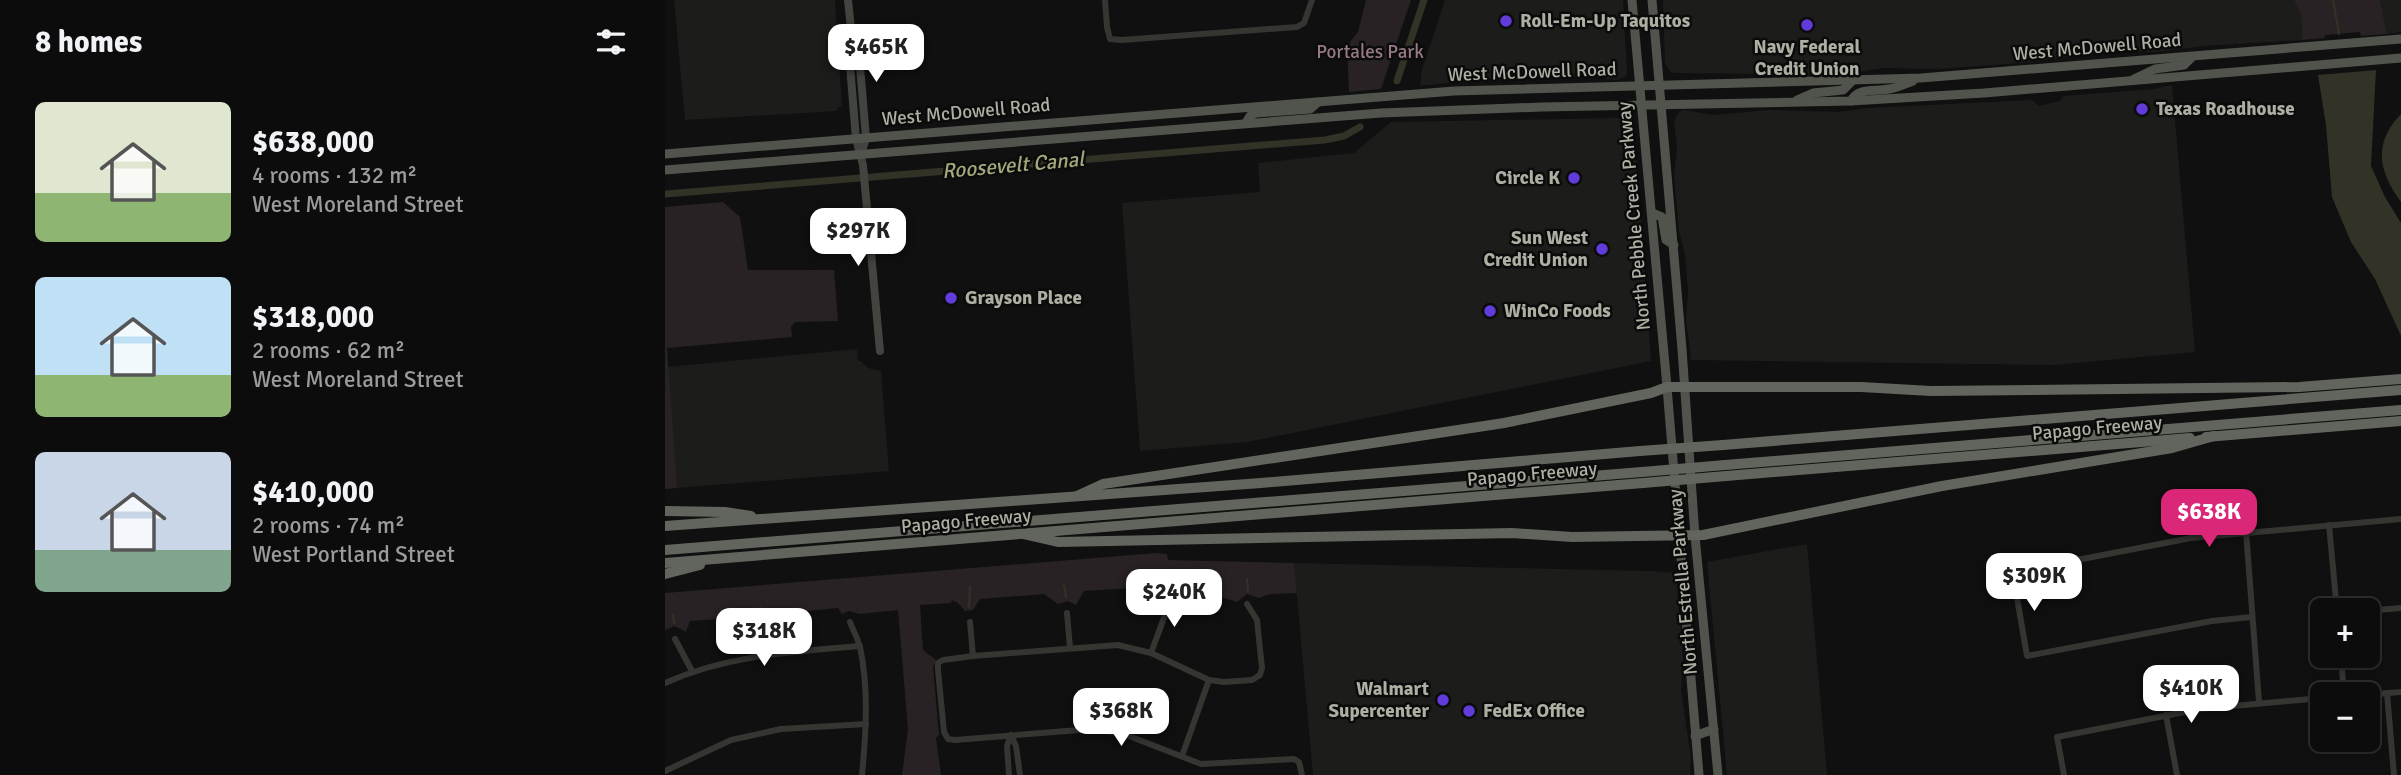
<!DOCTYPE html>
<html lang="en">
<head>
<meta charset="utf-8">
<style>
	body { margin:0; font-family:Signika,sans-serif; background:#141514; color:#f1f3f6; height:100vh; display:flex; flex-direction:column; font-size:26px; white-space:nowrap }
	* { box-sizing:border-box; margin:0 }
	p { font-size:23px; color:#9a9b9d }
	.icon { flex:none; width:38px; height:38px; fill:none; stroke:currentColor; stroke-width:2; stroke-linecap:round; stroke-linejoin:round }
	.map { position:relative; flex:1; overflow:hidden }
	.panel { display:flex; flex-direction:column; background:#0b0c0b; width:665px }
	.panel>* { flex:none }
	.controls { position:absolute; left:1645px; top:598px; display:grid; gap:14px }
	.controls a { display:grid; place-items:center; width:70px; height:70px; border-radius:10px; background:#0b0c0b; box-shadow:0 4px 10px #0003,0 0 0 2px #2b2c2c; font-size:35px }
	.price { position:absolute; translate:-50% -60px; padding:0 16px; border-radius:14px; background:#fff; color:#222; font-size:23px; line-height:46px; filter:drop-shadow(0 2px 4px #0008) }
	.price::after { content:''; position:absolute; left:50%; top:42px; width:21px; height:16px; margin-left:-10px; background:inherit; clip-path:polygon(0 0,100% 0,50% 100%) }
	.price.active { background:#db2777; color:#fff }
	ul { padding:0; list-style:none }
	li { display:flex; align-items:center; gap:21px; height:175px; padding:0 35px }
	li span { display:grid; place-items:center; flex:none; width:196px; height:140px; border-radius:10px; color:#555 }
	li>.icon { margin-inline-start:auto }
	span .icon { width:84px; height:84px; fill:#fffc; stroke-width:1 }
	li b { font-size:30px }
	h2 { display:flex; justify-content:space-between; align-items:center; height:84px; padding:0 35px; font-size:30px }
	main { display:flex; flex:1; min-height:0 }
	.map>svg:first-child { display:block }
	.built { fill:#1c1d1b }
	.green { fill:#292224 }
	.water { fill:#323227 }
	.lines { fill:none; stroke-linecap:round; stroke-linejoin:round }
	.stream { stroke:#323227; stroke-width:2 }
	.canal { stroke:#323227; stroke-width:7 }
	.street { stroke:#353632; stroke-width:6 }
	.secondary { stroke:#42443f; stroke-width:8 }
	.primary { stroke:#51534d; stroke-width:9 }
	.highway { stroke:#62655d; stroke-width:10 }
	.highway-bridge { stroke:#62655d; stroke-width:10 }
	.poi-dot { fill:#623cdb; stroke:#0a0b0a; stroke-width:2.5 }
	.labels { text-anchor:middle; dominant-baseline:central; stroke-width:5; stroke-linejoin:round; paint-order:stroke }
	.poi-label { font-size:19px; font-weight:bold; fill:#acafa2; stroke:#0a0b0a; text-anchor:start }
	.street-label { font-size:19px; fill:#acafa2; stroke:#0a0b0a }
	.park-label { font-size:19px; fill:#987a85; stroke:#0a0b0a }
	.water-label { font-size:21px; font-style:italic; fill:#a5a77c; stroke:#0a0b0a }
</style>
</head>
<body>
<main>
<section class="panel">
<h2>8 homes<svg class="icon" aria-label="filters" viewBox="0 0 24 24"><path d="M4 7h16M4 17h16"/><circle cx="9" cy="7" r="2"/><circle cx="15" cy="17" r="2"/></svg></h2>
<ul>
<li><span style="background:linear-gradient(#dfe7d0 65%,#8fb573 0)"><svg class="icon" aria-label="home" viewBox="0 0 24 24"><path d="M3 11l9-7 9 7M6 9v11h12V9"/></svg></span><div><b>$638,000</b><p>4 rooms · 132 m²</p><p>West Moreland Street</p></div></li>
<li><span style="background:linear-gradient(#bfe0f5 70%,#8fb573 0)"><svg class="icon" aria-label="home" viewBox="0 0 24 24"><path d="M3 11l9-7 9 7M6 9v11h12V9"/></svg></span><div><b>$318,000</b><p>2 rooms · 62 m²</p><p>West Moreland Street</p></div></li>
<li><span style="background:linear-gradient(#c9d6e8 70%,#7fa58c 0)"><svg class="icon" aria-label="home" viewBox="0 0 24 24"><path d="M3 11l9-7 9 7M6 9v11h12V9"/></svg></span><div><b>$410,000</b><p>2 rooms · 74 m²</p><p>West Portland Street</p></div></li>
</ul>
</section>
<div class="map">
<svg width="1736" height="775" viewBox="0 0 1736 775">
	<rect width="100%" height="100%" fill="#0f100f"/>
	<g class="built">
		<path d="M9 0H170L177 107H173L172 111 20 120Z"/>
		<path d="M780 0H958L962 73 960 77 951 80 924 76 900 77 808 80 755 86 757 70Z"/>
		<path d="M998 0H1629L1636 14 1637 40 1539 46 1490 52 1448 51 1366 62 1275 69 1218 68 1174 75 1011 73 1005 72 1000 63Z"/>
		<path d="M1715 0H1736V32L1722 34Z"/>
		<path d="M1507 85 1530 352 1389 365 1026 360 1021 319 1023 291 1020 254 1014 232 1009 176 1012 148 1009 121 1014 112 1019 110 1049 115 1104 110 1174 112 1201 108 1367 100 1374 106 1395 101 1398 96 1489 89Z"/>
		<path d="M952 118 964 122 969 127 986 361 582 442 475 451 457 203 595 192 593 163 689 153 726 122Z"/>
		<path d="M192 349 193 361H196L203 368 216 371 224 471 12 488 2 367Z"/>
		<path d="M1142 544 1162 775H1062L1042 562Z"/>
		<path d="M629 563 987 571 1011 573 1018 658 1016 690 1026 759 1025 775H648Z"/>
	</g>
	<g class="green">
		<path d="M701 0H746L716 89 684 92 682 46 693 32Z"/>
		<path d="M1629 0H1715L1722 34 1696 36 1695 32 1660 35 1659 38 1637 40 1636 14Z"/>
		<path d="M58 202 75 217 83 270H169L173 321 130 322 126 327 127 337 2 348 12 488 0 489V207Z"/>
		<path d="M491 553 502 554 503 560 629 563 632 593 605 594 594 598 582 594 572 602C552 595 529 589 508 596L503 592 491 593 483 587 419 591 411 605 403 601 393 604 379 594 315 599 308 610 300 611 293 603 287 600 286 603 255 605 258 650 271 660 268 667 274 735 271 738 276 775H237L243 729 233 610 195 614 184 611 177 614 173 608 112 614 106 621 100 618 89 621 82 617 25 621 21 632 10 626 0 630V593Z"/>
	</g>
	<g class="water">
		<path d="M1711 70 1706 166 1720 197 1736 223V336L1710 279 1686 242 1667 197 1661 125 1653 75Z"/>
		<path d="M1736 114V202C1713 171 1708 143 1736 114Z"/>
	</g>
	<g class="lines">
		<g class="stream">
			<path d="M1668 0 1674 34"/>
			<path d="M582 579 583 591"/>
			<path d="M399 585 401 598"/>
			<path d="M505 590 513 581"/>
			<path d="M95 607 96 615"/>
			<path d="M304 607 305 586"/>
			<path d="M8 615 9 623"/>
		</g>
		<g class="canal">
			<path d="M732 81 759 0"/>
			<path d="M0 194 660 140 679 136 695 127"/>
		</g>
		<g class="street">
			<path d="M440 0 442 27 445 39 457 40 632 27 639 23 647 0"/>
			<path d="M1664 525 1672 611"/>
			<path d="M1581 531 1594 702"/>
			<path d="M582 604 592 620 597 668 595 675 587 680 559 682 544 680 486 653 453 645 308 656 278 660 273 663V670L279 732 283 739 290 740 427 729 459 734 536 764 629 759 634 762 637 775"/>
			<path d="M1702 611 1736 608"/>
			<path d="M402 613 405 648"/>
			<path d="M1587 617 1547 621 1362 656 1348 574 1360 570 1526 538 1736 519"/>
			<path d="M185 622C188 630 193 639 195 647 204 689 201 733 197 775"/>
			<path d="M305 622 308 656"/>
			<path d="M98 626 101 654"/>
			<path d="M10 639 27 671"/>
			<path d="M486 653 500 615 498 601"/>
			<path d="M1676 656 1679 695"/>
			<path d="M0 683C62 655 128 652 195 646"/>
			<path d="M1722 693 1729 775"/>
			<path d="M1700 695 1736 692"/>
			<path d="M1501 715 1512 775"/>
			<path d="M346 735 351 746 355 775"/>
			<path d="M517 756 544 680"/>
			<path d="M0 771 66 740 116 729 201 724"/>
			<path d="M344 775 342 746 346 735"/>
			<path d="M1399 775 1392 737 1535 709 1657 698"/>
		</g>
		<g class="secondary">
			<path d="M183 0 187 38 184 53 191 139 198 165 215 351"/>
			<path d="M187 38 194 54 201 138 196 154"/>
		</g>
		<g class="primary">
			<path d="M967 0 1002 387 1034 775"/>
			<path d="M987 0 1017 349 1030 536 1053 775"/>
			<path d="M1469 79 1490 69 1519 65 1527 57"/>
			<path d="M1132 100 1148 93 1178 90 1187 81"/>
			<path d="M1186 101C1193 87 1210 92 1224 89 1232 88 1240 84 1248 81"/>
			<path d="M581 123 585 116 591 113 645 109 653 102"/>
			<path d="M0 154 789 91 1256 78 1736 39"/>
			<path d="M0 170 716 113 877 107 1186 101 1319 93 1736 58"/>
			<path d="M987 213 997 217 1001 240 1009 245"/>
			<path d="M1030 736 1049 729"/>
		</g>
		<g class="highway">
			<path d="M1541 437 1736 421"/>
			<path d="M1058 445 1736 390"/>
			<path d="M1060 465 1736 410"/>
			<path d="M1061 476 1525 438"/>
			<path d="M412 496 438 484 839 423 986 393 1002 387H1196L1266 391 1634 387 1736 379"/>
			<path d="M0 511 60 512 86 516"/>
			<path d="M0 526 596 483 975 451"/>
			<path d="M358 534 393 542 847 533 907 537 1038 535 1277 486 1507 448 1549 436"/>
			<path d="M0 550 977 472"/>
			<path d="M0 563 978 483"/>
			<path d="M0 574 35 565"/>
		</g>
		<g class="highway-bridge">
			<path d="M975 451 1058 445"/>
			<path d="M977 472 1060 465"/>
			<path d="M978 483 1061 476"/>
		</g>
	</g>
	<g class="poi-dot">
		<circle cx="841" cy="21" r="7"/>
		<circle cx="1142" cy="25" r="7"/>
		<circle cx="1477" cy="109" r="7"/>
		<circle cx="909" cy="178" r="7"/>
		<circle cx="937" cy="249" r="7"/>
		<circle cx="286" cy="298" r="7"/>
		<circle cx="825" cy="311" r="7"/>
		<circle cx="778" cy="700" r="7"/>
		<circle cx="804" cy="711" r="7"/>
	</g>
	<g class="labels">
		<g class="poi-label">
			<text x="855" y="21">Roll-Em-Up Taquitos</text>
			<text x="1142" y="47" text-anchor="middle">Navy Federal<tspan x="1142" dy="22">Credit Union</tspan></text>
			<text x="1491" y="109">Texas Roadhouse</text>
			<text x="895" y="178" text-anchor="end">Circle K</text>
			<text x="923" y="238" text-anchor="end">Sun West<tspan x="923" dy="22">Credit Union</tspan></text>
			<text x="300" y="298">Grayson Place</text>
			<text x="839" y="311">WinCo Foods</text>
			<text x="764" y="689" text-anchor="end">Walmart<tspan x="764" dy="22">Supercenter</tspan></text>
			<text x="818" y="711">FedEx Office</text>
		</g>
		<g class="street-label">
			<text transform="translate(1432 47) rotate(-5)">West McDowell Road</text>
			<text transform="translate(867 72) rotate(-2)">West McDowell Road</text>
			<text transform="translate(301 112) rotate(-5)">West McDowell Road</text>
			<text transform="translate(969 216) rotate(-95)">North Pebble Creek Parkway</text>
			<text transform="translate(1432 428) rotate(-5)">Papago Freeway</text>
			<text transform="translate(867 474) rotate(-5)">Papago Freeway</text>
			<text transform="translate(301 521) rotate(-5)">Papago Freeway</text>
			<text transform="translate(1018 582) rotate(-95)">North Estrella Parkway</text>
		</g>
		<g class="park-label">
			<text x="705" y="52">Portales Park</text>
		</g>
		<g class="water-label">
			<text transform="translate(348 165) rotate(-5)">Roosevelt Canal</text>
		</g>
	</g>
</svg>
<div class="controls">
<a>+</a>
<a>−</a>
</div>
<b class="price" style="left:211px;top:84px">$465K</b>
<b class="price" style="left:193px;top:268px">$297K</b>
<b class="price active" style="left:1544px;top:549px">$638K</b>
<b class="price" style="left:1369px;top:613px">$309K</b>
<b class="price" style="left:509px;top:629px">$240K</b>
<b class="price" style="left:99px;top:668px">$318K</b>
<b class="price" style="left:1526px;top:725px">$410K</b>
<b class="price" style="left:456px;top:748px">$368K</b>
</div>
</main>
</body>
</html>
